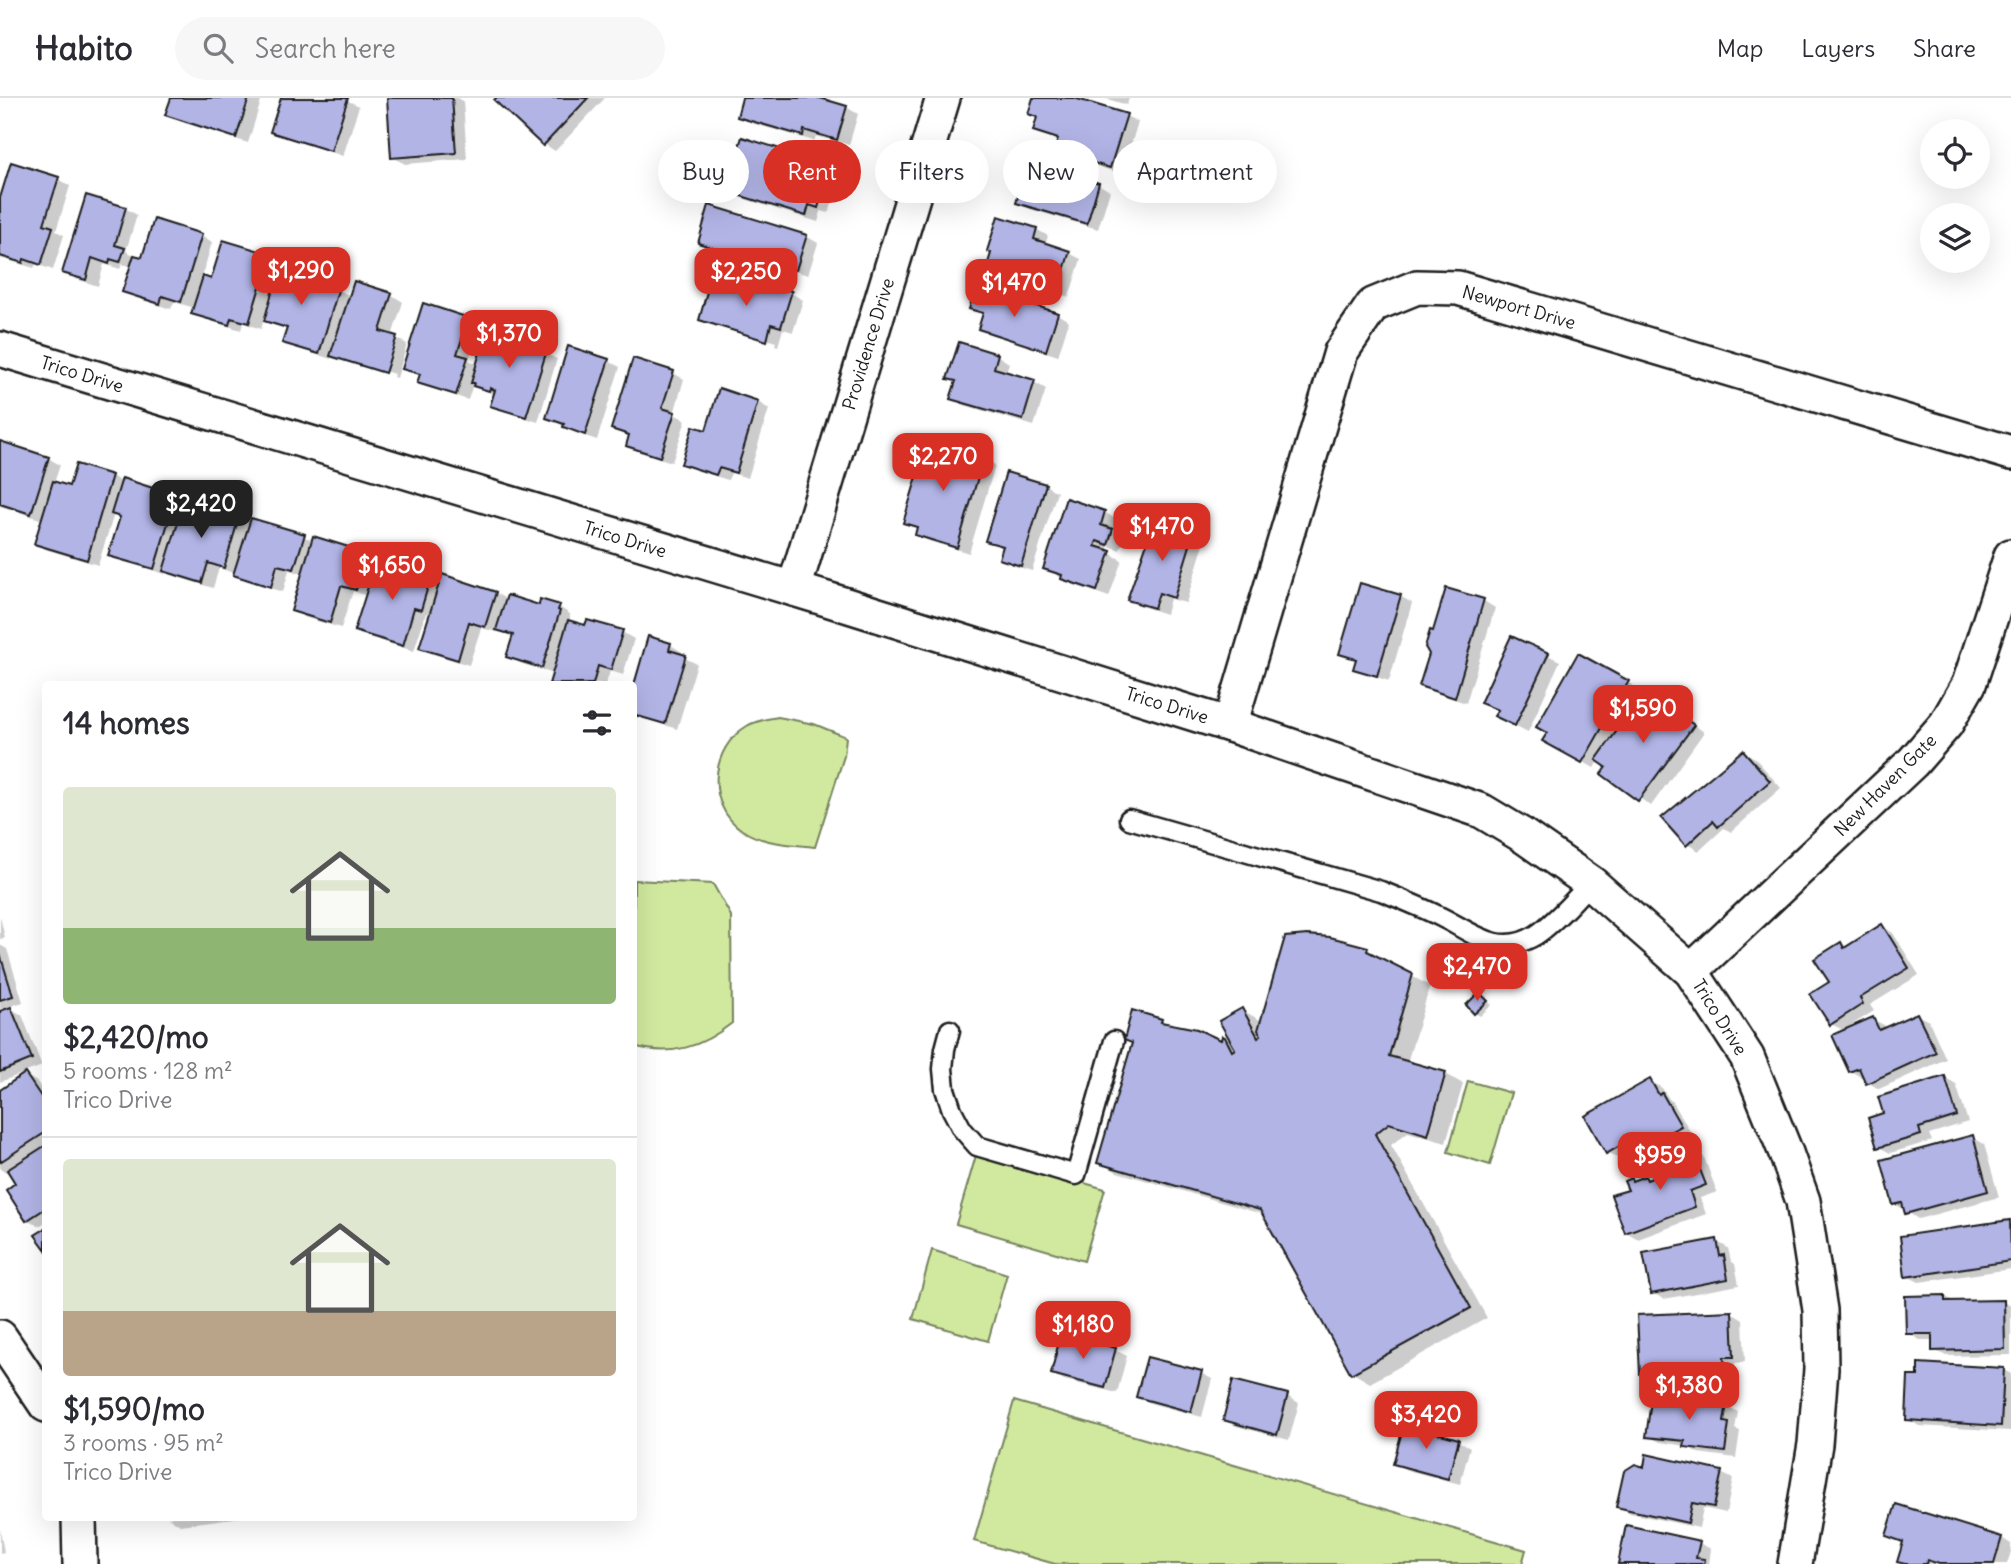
<!DOCTYPE html>
<html lang="en">
<head>
<meta charset="utf-8">
<style>
	body { margin:0; font-family:Delius,sans-serif; background:#f7f7f7; color:#2b2b33; height:100vh; display:flex; flex-direction:column; font-size:26px; white-space:nowrap }
	* { box-sizing:border-box; margin:0 }
	p { font-size:23px; color:#7c7c81 }
	.icon { flex:none; width:38px; height:38px; fill:none; stroke:currentColor; stroke-width:2; stroke-linecap:round; stroke-linejoin:round }
	.map { position:relative; flex:1; overflow:hidden }
	.panel { position:absolute; left:42px; top:583px; width:595px; height:840px; display:flex; flex-direction:column; background:#fff; border-radius:7px; box-shadow:0 7px 28px #0002 }
	.panel>* { flex:none }
	.hud { position:absolute; left:658px; top:42px; width:665px; height:63px; display:flex; gap:14px }
	.fabs { position:absolute; left:1920px; top:21px; display:grid; gap:14px }
	.fabs a { display:grid; place-items:center; width:70px; height:70px; border-radius:50%; background:#fff; box-shadow:0 7px 28px #0002; font-size:35px }
	.price { position:absolute; translate:-50% -60px; padding:0 16px; border-radius:14px; background:#d93025; color:#fff; font-size:23px; line-height:46px; filter:drop-shadow(0 2px 4px #0008) }
	.price::after { content:''; position:absolute; left:50%; top:42px; width:21px; height:16px; margin-left:-10px; background:inherit; clip-path:polygon(0 0,100% 0,50% 100%) }
	.price.current { background:#222; color:#fff }
	ul { padding:0; list-style:none }
	li { display:grid; align-content:center; gap:14px; height:371px; padding:0 21px }
	li+li { border-top:2px solid #e1e1e2 }
	li span { display:grid; place-items:center; height:217px; border-radius:7px; color:#555 }
	li>.icon { margin-inline-start:auto }
	span .icon { width:126px; height:126px; fill:#fffc; stroke-width:1 }
	li b { font-size:30px }
	h2 { display:flex; justify-content:space-between; align-items:center; height:84px; padding:0 21px; font-size:30px }
	.chip { padding:0 24px; border-radius:32px; background:#fff; box-shadow:0 7px 28px #0002; font-size:24px; line-height:63px }
	.chip.current { background:#d93025; color:#fff }
	header { display:flex; align-items:center; gap:42px; box-sizing:border-box; height:98px; padding:0 35px; background:#fff; border-bottom:2px solid #e1e1e2 }
	header strong { font-size:33px }
	nav { display:flex; gap:38px; margin-inline-start:auto; font-size:24px }
	.search { width:490px; height:63px; background:#f7f7f7; display:flex; align-items:center; gap:18px; box-sizing:border-box; padding:0 24px; border-radius:38px; color:#7c7c81; font-size:26px }
	.map>svg:first-child { display:block }
	.green { fill:#d1e99f; stroke:#76825e; stroke-width:2 }
	.shadow { fill:#0003 }
	.building { fill:#b1b4e5; stroke:#1c1c1c; stroke-width:2 }
	.lines { fill:none; stroke-linecap:round; stroke-linejoin:round }
	.lane-casing { stroke:#1c1c1c; stroke-width:23 }
	.street-casing { stroke:#1c1c1c; stroke-width:38 }
	.lane { stroke:#fff; stroke-width:18 }
	.street { stroke:#fff; stroke-width:33 }
	.labels { text-anchor:middle; dominant-baseline:central; stroke-width:5; stroke-linejoin:round; paint-order:stroke }
	.street-label { font-size:18px; fill:#1c1c1c; stroke:#fff }
</style>
</head>
<body>
<header>
<strong>Habito</strong>
<div class="search"><svg class="icon" aria-label="search" viewBox="0 0 24 24"><circle cx="10" cy="10" r="6"/><path d="M15 15l6 6"/></svg>Search here</div>
<nav><a>Map</a><a>Layers</a><a>Share</a></nav>
</header>
<div class="map">
<svg width="2011" height="1466" viewBox="0 0 2011 1466">
	<rect width="100%" height="100%" fill="#fff"/>
	<filter id="ink" filterUnits="userSpaceOnUse"><feTurbulence type="fractalNoise" baseFrequency=".0143" numOctaves="2"/><feDisplacementMap in="SourceGraphic" scale="14" xChannelSelector="R" yChannelSelector="G"/><feConvolveMatrix kernelMatrix="1 2 1 2 8 2 1 2 1" color-interpolation-filters="sRGB"/></filter>
	<g filter="url(#ink)">
		<g class="green">
			<path d="M778 619 814 626 846 639 844 658 815 749C791 746 762 746 742 732 705 707 710 650 747 628 757 622 768 621 778 619Z"/>
			<path d="M634 782 713 786 731 818 732 925C702 949 671 959 634 948Z"/>
			<path d="M1468 983 1511 995 1490 1067 1448 1054Z"/>
			<path d="M977 1054 1105 1091 1084 1163 956 1126Z"/>
			<path d="M932 1152 1007 1176 988 1243 913 1221Z"/>
			<path d="M1014 1303 1526 1452 1522 1466H1055L974 1443Z"/>
		</g>
		<g class="shadow">
			<path d="M172 0H262L248 45 179 23 167 16Z"/>
			<path d="M282 0H342L359 8 343 58 284 39 272 33Z"/>
			<path d="M396 0H458L463 3 467 61 405 66 393 59Z"/>
			<path d="M498 0H605L555 53 544 46Z"/>
			<path d="M744 0H813L846 9 858 16 849 47 816 38 814 43 751 25 739 18Z"/>
			<path d="M1035 0H1069L1126 18 1138 24 1122 76 1068 59 1057 52 1059 43 1035 32 1038 20 1030 15Z"/>
			<path d="M1104 0H1129L1127 7Z"/>
			<path d="M12 67 58 81 70 88 56 133 64 137 53 172 36 166 34 170 0 160V106Z"/>
			<path d="M831 68 842 75 829 115 821 113 818 124 739 99 728 92Z"/>
			<path d="M1010 83 1098 86 1110 93 1098 131 1030 111 1018 104 1022 90Z"/>
			<path d="M125 110 137 117 126 153 143 162 201 137 212 144 202 179 212 183 269 158 281 165 320 177 331 183 330 188 351 198 355 185 392 197 403 204 392 238 407 246 397 280 393 279 394 276 342 260V263L332 257 331 261 296 250 284 244 288 232 264 221 261 231 243 225 241 232 205 221 194 215 195 210 174 204 171 211 136 200 124 193 132 169 122 166 120 171 104 166 98 188 76 181 64 174Z"/>
			<path d="M1036 131 1048 138 1045 147 1069 155 1081 161 1069 199 1000 177 988 171Z"/>
			<path d="M806 138 818 145 808 177 757 161 756 165 711 151 700 144Z"/>
			<path d="M791 195 803 202 793 234 783 231 778 248 775 247 776 244 711 224V227L701 222 750 197Z"/>
			<path d="M971 210 1057 216 1069 223 1058 258 992 237 980 230 984 217Z"/>
			<path d="M468 221 480 228 469 262 478 267 524 240 536 247 535 251 557 261 538 324 504 313 492 307 495 297 473 286 468 302 431 290 419 284 421 278 404 270Z"/>
			<path d="M960 246 998 258 1009 265 1006 275 1034 284 1046 291 1034 328 964 307 952 300 957 284 949 280Z"/>
			<path d="M608 263 620 269 597 342 576 335 548 319Z"/>
			<path d="M673 275 684 281 674 316 686 322 672 364 639 354 628 347 631 339 613 330Z"/>
			<path d="M720 293 758 304 769 311 748 380 731 375 728 382 695 372 683 365 707 334Z"/>
			<path d="M929 344 984 360 995 367 969 455 929 443 917 436 919 431 905 424Z"/>
			<path d="M0 345 48 360 60 367 54 385 70 390 77 368 112 378 122 385 158 393 185 410 240 417 251 424 367 457 379 463 377 469 395 475 397 466 432 476 442 482 496 495 507 502 540 509H559L570 516V524L622 534 634 541 623 577 610 573 606 586H551L554 576 520 565 508 558 514 539 498 531 497 534 481 530 469 567 433 556 421 549 431 517 426 515 414 553 368 539 356 533 367 498 353 493 341 530 304 519 293 512 304 476 289 472 283 494 247 483 236 476 219 470 213 490 177 479 166 473 165 476 122 463 110 457 121 420 114 416 98 467 48 452 36 445 43 422 0 408Z"/>
			<path d="M1045 387 1057 394 1032 473 1012 467 1001 460 1004 450 987 442Z"/>
			<path d="M1104 414 1116 421 1112 433 1124 439 1120 452 1109 448 1107 454 1122 462 1109 499 1074 487 1045 470Z"/>
			<path d="M1157 421 1195 432 1206 439 1186 505 1170 501 1166 516 1141 508 1129 501Z"/>
			<path d="M1447 492 1484 503 1495 510 1466 605 1433 594 1421 588Z"/>
			<path d="M1400 498 1412 505 1389 583 1367 576 1356 570 1358 563 1341 555Z"/>
			<path d="M1512 540 1560 563 1528 634 1508 624 1499 613 1483 604Z"/>
			<path d="M649 541 671 547 682 554 681 558 697 566 677 631 634 617V593Z"/>
			<path d="M1579 557 1639 591 1616 632 1618 633 1658 601 1704 634 1651 708 1603 675 1608 669 1599 662 1594 670 1544 642Z"/>
			<path d="M1744 654 1755 660 1781 690 1731 734 1724 730 1699 753 1687 746Z"/>
			<path d="M0 818 5 840 0 841Z"/>
			<path d="M1882 828 1893 835 1919 877 1870 907 1874 913 1845 931 1846 933 1872 921 1884 927 1886 931 1917 917 1929 923 1946 961 1879 991 1867 984 1865 979 1862 980 1851 973 1845 933 1831 926V885L1841 846 1848 849Z"/>
			<path d="M0 847 7 851 23 904 8 909 22 917 42 968 0 984V915L4 913 3 910 0 911Z"/>
			<path d="M1367 851 1385 861 1384 863 1430 888 1407 965 1446 976 1463 986 1446 1045 1408 1034 1391 1047 1487 1220 1370 1285 1353 1275 1265 1117 1117 1074 1099 1064 1161 922 1171 928 1222 944 1223 940 1234 947 1242 912 1260 922 1262 926Z"/>
			<path d="M1479 896 1492 907 1480 918 1475 915Z"/>
			<path d="M25 977 37 984 46 997V1124L39 1128 27 1121 18 1086 9 1072 6 1074 0 1071V994Z"/>
			<path d="M1945 980 1956 986 1968 1024 1929 1036 1932 1043 1890 1055 1879 1049 1885 1016Z"/>
			<path d="M1650 983 1662 990 1669 1001 1673 1004 1691 1035 1656 1055 1643 1047 1619 1061 1607 1054Z"/>
			<path d="M1972 1039 1984 1046 1999 1099 1918 1121 1895 1106Z"/>
			<path d="M1692 1053 1704 1059 1717 1094 1700 1100 1706 1116 1638 1141 1626 1134 1630 1093 1627 1084 1645 1080 1650 1082 1659 1079Z"/>
			<path d="M2010 1124 2011 1171 1919 1184 1907 1178Z"/>
			<path d="M1716 1143 1728 1150 1731 1163 1735 1166 1739 1187 1664 1201 1652 1195Z"/>
			<path d="M1945 1198 1956 1205 2003 1204 2011 1208V1257L1946 1258 1934 1252V1242H1920L1908 1235Z"/>
			<path d="M1732 1215 1743 1222 1745 1264 1735 1265 1736 1278 1653 1281 1642 1275Z"/>
			<path d="M1115 1252 1127 1258 1117 1295 1064 1282 1053 1275Z"/>
			<path d="M2004 1272 2011 1276V1333L1919 1328 1908 1321Z"/>
			<path d="M1201 1275 1212 1281 1202 1319 1150 1305 1138 1298Z"/>
			<path d="M1287 1298 1299 1305 1289 1342 1236 1328 1225 1321Z"/>
			<path d="M1726 1307 1738 1314 1735 1331 1740 1333 1736 1360 1698 1355 1686 1348 1660 1344 1648 1338Z"/>
			<path d="M1458 1343 1470 1349 1460 1386 1407 1372 1395 1366Z"/>
			<path d="M1645 1371 1721 1375 1733 1381 1726 1415 1703 1410 1699 1430 1630 1415 1618 1408Z"/>
			<path d="M168 1419H242L180 1427Z"/>
			<path d="M0 1431 4 1454 0 1455Z"/>
			<path d="M1888 1438 2002 1440 2011 1446V1454L2007 1466H1905L1899 1463 1905 1446Z"/>
			<path d="M1699 1445 1711 1451 1709 1466H1620Z"/>
		</g>
		<g class="building">
			<path d="M171 0H249L236 40 165 17Z"/>
			<path d="M281 0H348L331 53 270 34Z"/>
			<path d="M387 0H452L456 55 391 60Z"/>
			<path d="M496 0H588L543 48 494 2Z"/>
			<path d="M742 0H820L847 8 837 42 804 32 803 38 737 19Z"/>
			<path d="M1033 0H1074L1127 16 1110 70 1054 53 1058 41 1033 33 1037 19 1028 16Z"/>
			<path d="M742 39 831 67 818 110 809 107 806 118 725 93Z"/>
			<path d="M1015 60 1099 85 1087 126 1016 105 1021 88 1008 84Z"/>
			<path d="M11 64 59 79 44 126 53 129 41 167 24 161 23 165 0 158V100Z"/>
			<path d="M86 97 126 109 115 147 125 150 120 164 110 161 109 166 92 160 86 182 62 175Z"/>
			<path d="M709 107 807 137 796 172 746 156 745 160 698 145Z"/>
			<path d="M998 118 1037 130 1034 141 1070 153 1057 194 986 172 991 155 987 153Z"/>
			<path d="M154 121 202 136 181 204 162 198 160 206 122 194 134 157 142 159Z"/>
			<path d="M223 142 270 156 249 225 231 220 229 227 191 216 203 178 211 181Z"/>
			<path d="M281 163 320 175 318 182 339 189 319 256 282 245 287 230 264 223Z"/>
			<path d="M753 182 792 193 781 229 771 226 767 243 699 222 710 183 749 195Z"/>
			<path d="M354 183 392 195 380 233 397 238 385 275 330 258Z"/>
			<path d="M976 188 1058 215 1046 253 978 231 983 215 969 211Z"/>
			<path d="M423 205 469 220 457 256 468 259 456 297 417 285 420 276 402 271Z"/>
			<path d="M488 227 525 238 523 245 547 252 526 319 490 308 495 292 490 290 489 293 473 288 474 285H471Z"/>
			<path d="M959 244 998 256 994 270 1035 282 1023 322 950 301 956 283 947 281Z"/>
			<path d="M568 248 609 261 585 337 563 329 564 326 546 320Z"/>
			<path d="M633 260 674 273 662 310 675 314 660 359 626 348 629 337 611 331Z"/>
			<path d="M719 290 758 303 736 375 719 370 716 377 681 366 693 328 706 332Z"/>
			<path d="M928 342 984 359 957 450 915 437 917 429 903 425Z"/>
			<path d="M0 343 49 359 31 416 0 406Z"/>
			<path d="M76 366 112 377 87 462 34 446 53 383 69 388Z"/>
			<path d="M1006 374 1046 386 1021 468 999 461 1003 448 985 443Z"/>
			<path d="M122 380 159 392 158 396 175 402 154 471 108 458 120 419 111 416Z"/>
			<path d="M186 399 240 416 224 470 208 465 202 485 163 473Z"/>
			<path d="M1066 400 1105 413 1101 427 1113 431 1108 447 1097 443 1095 448 1111 453 1097 493 1061 481 1062 477 1043 471Z"/>
			<path d="M1156 419 1195 431 1174 500 1159 495 1154 510 1127 502Z"/>
			<path d="M251 420 305 436 294 471 277 467 271 489 233 477Z"/>
			<path d="M313 438 368 455 356 492 341 488 330 525 291 513Z"/>
			<path d="M396 464 432 475 421 512 414 510 403 548 354 533 375 467 393 473Z"/>
			<path d="M442 476 496 494 485 529 469 524 458 562 419 550Z"/>
			<path d="M1360 485 1401 497 1377 578 1353 571 1356 561 1339 556Z"/>
			<path d="M1446 490 1484 501 1455 600 1419 588 1429 556 1425 549 1430 532 1433 533Z"/>
			<path d="M507 497 539 507 540 501 560 507 558 512 560 513 542 570 506 559 513 537 496 532Z"/>
			<path d="M568 522 585 527 587 522 623 532 611 572 598 568 593 586H549Z"/>
			<path d="M648 538 671 545 669 552 686 557 665 626 634 617V587Z"/>
			<path d="M1511 538 1549 555 1515 628 1494 618 1498 612 1480 605Z"/>
			<path d="M1578 555 1629 583 1582 665 1542 643 1547 635 1536 629Z"/>
			<path d="M1646 592 1694 627 1638 703 1601 676 1606 669 1596 662Z"/>
			<path d="M1743 652 1770 683 1718 729 1713 723 1686 748 1661 720Z"/>
			<path d="M1882 826 1909 870 1860 900 1863 906 1830 927 1810 896 1829 884 1814 861 1841 844 1844 850Z"/>
			<path d="M1307 837 1330 839 1368 849 1367 853 1413 876 1389 958 1446 974 1428 1037 1389 1025 1375 1036 1471 1210 1351 1276 1260 1112 1097 1065 1132 945 1124 942 1132 912 1162 921 1161 924 1197 931 1221 942 1222 938 1225 939 1232 953 1235 951 1219 923 1242 910 1258 939 1261 937 1258 932 1285 839Z"/>
			<path d="M0 856 13 898 0 902Z"/>
			<path d="M1479 894 1488 903 1474 916 1466 907Z"/>
			<path d="M11 909 32 961 0 974V913Z"/>
			<path d="M1917 915 1936 954 1866 986 1859 970 1849 974 1832 937 1873 919 1879 932Z"/>
			<path d="M25 975 46 1006V1034L0 1064V992Z"/>
			<path d="M1945 978 1957 1018 1919 1030 1921 1037 1877 1050 1868 1020 1883 1015 1878 999Z"/>
			<path d="M1650 981 1659 997 1662 995 1681 1028 1643 1049 1637 1038 1606 1056 1585 1018Z"/>
			<path d="M1973 1037 1988 1093 1905 1116 1902 1105 1893 1107 1881 1062Z"/>
			<path d="M46 1047V1110L26 1123 6 1092 15 1085 7 1072Z"/>
			<path d="M1692 1051 1706 1087 1690 1093 1695 1109 1625 1135 1611 1097 1628 1092 1624 1083 1631 1080 1632 1083 1645 1078 1647 1082 1657 1078 1652 1065Z"/>
			<path d="M2010 1122 2011 1163 1905 1179 1900 1138Z"/>
			<path d="M46 1130V1152L35 1137Z"/>
			<path d="M1717 1141 1720 1158 1724 1157 1728 1181 1651 1196 1643 1155Z"/>
			<path d="M1945 1197V1203L2004 1202 2005 1251 1932 1253V1236H1906L1905 1198Z"/>
			<path d="M1732 1213 1734 1259H1724L1725 1272 1640 1276 1637 1217Z"/>
			<path d="M1061 1235 1116 1250 1105 1290 1051 1276Z"/>
			<path d="M1147 1259 1202 1273 1191 1314 1136 1299Z"/>
			<path d="M1918 1265 2004 1270 2001 1328 1906 1322 1908 1278H1918Z"/>
			<path d="M1233 1282 1288 1296 1277 1337 1223 1322Z"/>
			<path d="M1652 1295 1727 1305 1724 1324 1729 1325 1725 1354 1684 1349 1685 1343 1646 1339Z"/>
			<path d="M1404 1326 1459 1341 1448 1381 1393 1366Z"/>
			<path d="M1646 1356 1722 1373 1714 1409 1692 1405 1688 1425 1616 1409 1624 1373 1635 1366 1644 1369Z"/>
			<path d="M1896 1406 2002 1439 1994 1466H1939L1927 1462 1926 1466H1905L1897 1464 1903 1444 1886 1438Z"/>
			<path d="M1626 1427 1700 1443 1696 1460 1705 1461 1704 1466H1618Z"/>
		</g>
		<g class="lines">
			<defs>
				<g id="lane">
					<path d="M1129 721 1381 793C1401 801 1421 809 1441 819 1472 834 1499 860 1536 837 1556 824 1574 801 1591 785"/>
					<path d="M950 932 945 951 943 971 945 991 952 1012 962 1031 977 1048 1076 1077 1114 943"/>
				</g>
				<g id="street">
					<path d="M0 251 830 502 1230 627 1482 713 1522 737 1591 785 1691 873 1747 959 1786 1055 1803 1103 1820 1212 1821 1271 1815 1346 1795 1466"/>
					<path d="M794 491 943 0"/>
					<path d="M1230 627 1341 254 1373 207 1417 189 1458 190 2011 355"/>
					<path d="M1691 873 1913 664 1946 626 1969 586 2011 458"/>
					<path d="M0 1239 46 1307"/>
					<path d="M79 1419 80 1466"/>
				</g>
			</defs>
			<use href="#lane" class="lane-casing"/>
			<use href="#street" class="street-casing"/>
			<use href="#lane" class="lane"/>
			<use href="#street" class="street"/>
		</g>
	</g>
	<g class="labels">
		<g class="street-label">
			<text transform="translate(1519 209) rotate(16)">Newport Drive</text>
			<text transform="translate(868 246) rotate(-73)">Providence Drive</text>
			<text transform="translate(82 276) rotate(17)">Trico Drive</text>
			<text transform="translate(625 441) rotate(17)">Trico Drive</text>
			<text transform="translate(1167 607) rotate(17)">Trico Drive</text>
			<text transform="translate(1885 687) rotate(-45)">New Haven Gate</text>
			<text transform="translate(1720 919) rotate(58)">Trico Drive</text>
		</g>
	</g>
</svg>
<div class="fabs">
<a><svg class="icon" aria-label="locate" viewBox="0 0 24 24"><circle cx="12" cy="12" r="6"/><path d="M12 2v4M12 18v4M2 12h4M18 12h4"/></svg></a>
<a><svg class="icon" aria-label="layers" viewBox="0 0 24 24"><path d="M12 4l9 5-9 5-9-5zM3 14l9 5 9-5"/></svg></a>
</div>
<b class="price" style="left:301px;top:209px">$1,290</b>
<b class="price" style="left:746px;top:210px">$2,250</b>
<b class="price" style="left:1014px;top:221px">$1,470</b>
<b class="price" style="left:509px;top:272px">$1,370</b>
<b class="price" style="left:943px;top:395px">$2,270</b>
<b class="price current" style="left:201px;top:442px">$2,420</b>
<b class="price" style="left:1162px;top:465px">$1,470</b>
<b class="price" style="left:392px;top:504px">$1,650</b>
<b class="price" style="left:1643px;top:647px">$1,590</b>
<b class="price" style="left:1477px;top:905px">$2,470</b>
<b class="price" style="left:1660px;top:1094px">$959</b>
<b class="price" style="left:1083px;top:1263px">$1,180</b>
<b class="price" style="left:1689px;top:1324px">$1,380</b>
<b class="price" style="left:1426px;top:1353px">$3,420</b>
<div class="hud">
<a class="chip">Buy</a>
<a class="chip current">Rent</a>
<a class="chip">Filters</a>
<a class="chip">New</a>
<a class="chip">Apartment</a>
</div>
<section class="panel">
<h2>14 homes<svg class="icon" aria-label="filters" viewBox="0 0 24 24"><path d="M4 7h16M4 17h16"/><circle cx="9" cy="7" r="2"/><circle cx="15" cy="17" r="2"/></svg></h2>
<ul>
<li><span style="background:linear-gradient(#dfe7d0 65%,#8fb573 0)"><svg class="icon" aria-label="home" viewBox="0 0 24 24"><path d="M3 11l9-7 9 7M6 9v11h12V9"/></svg></span><div><b>$2,420/mo</b><p>5 rooms · 128 m²</p><p>Trico Drive</p></div></li>
<li><span style="background:linear-gradient(#dfe7d0 70%,#b9a48a 0)"><svg class="icon" aria-label="home" viewBox="0 0 24 24"><path d="M3 11l9-7 9 7M6 9v11h12V9"/></svg></span><div><b>$1,590/mo</b><p>3 rooms · 95 m²</p><p>Trico Drive</p></div></li>
</ul>
</section>
</div>
</body>
</html>
